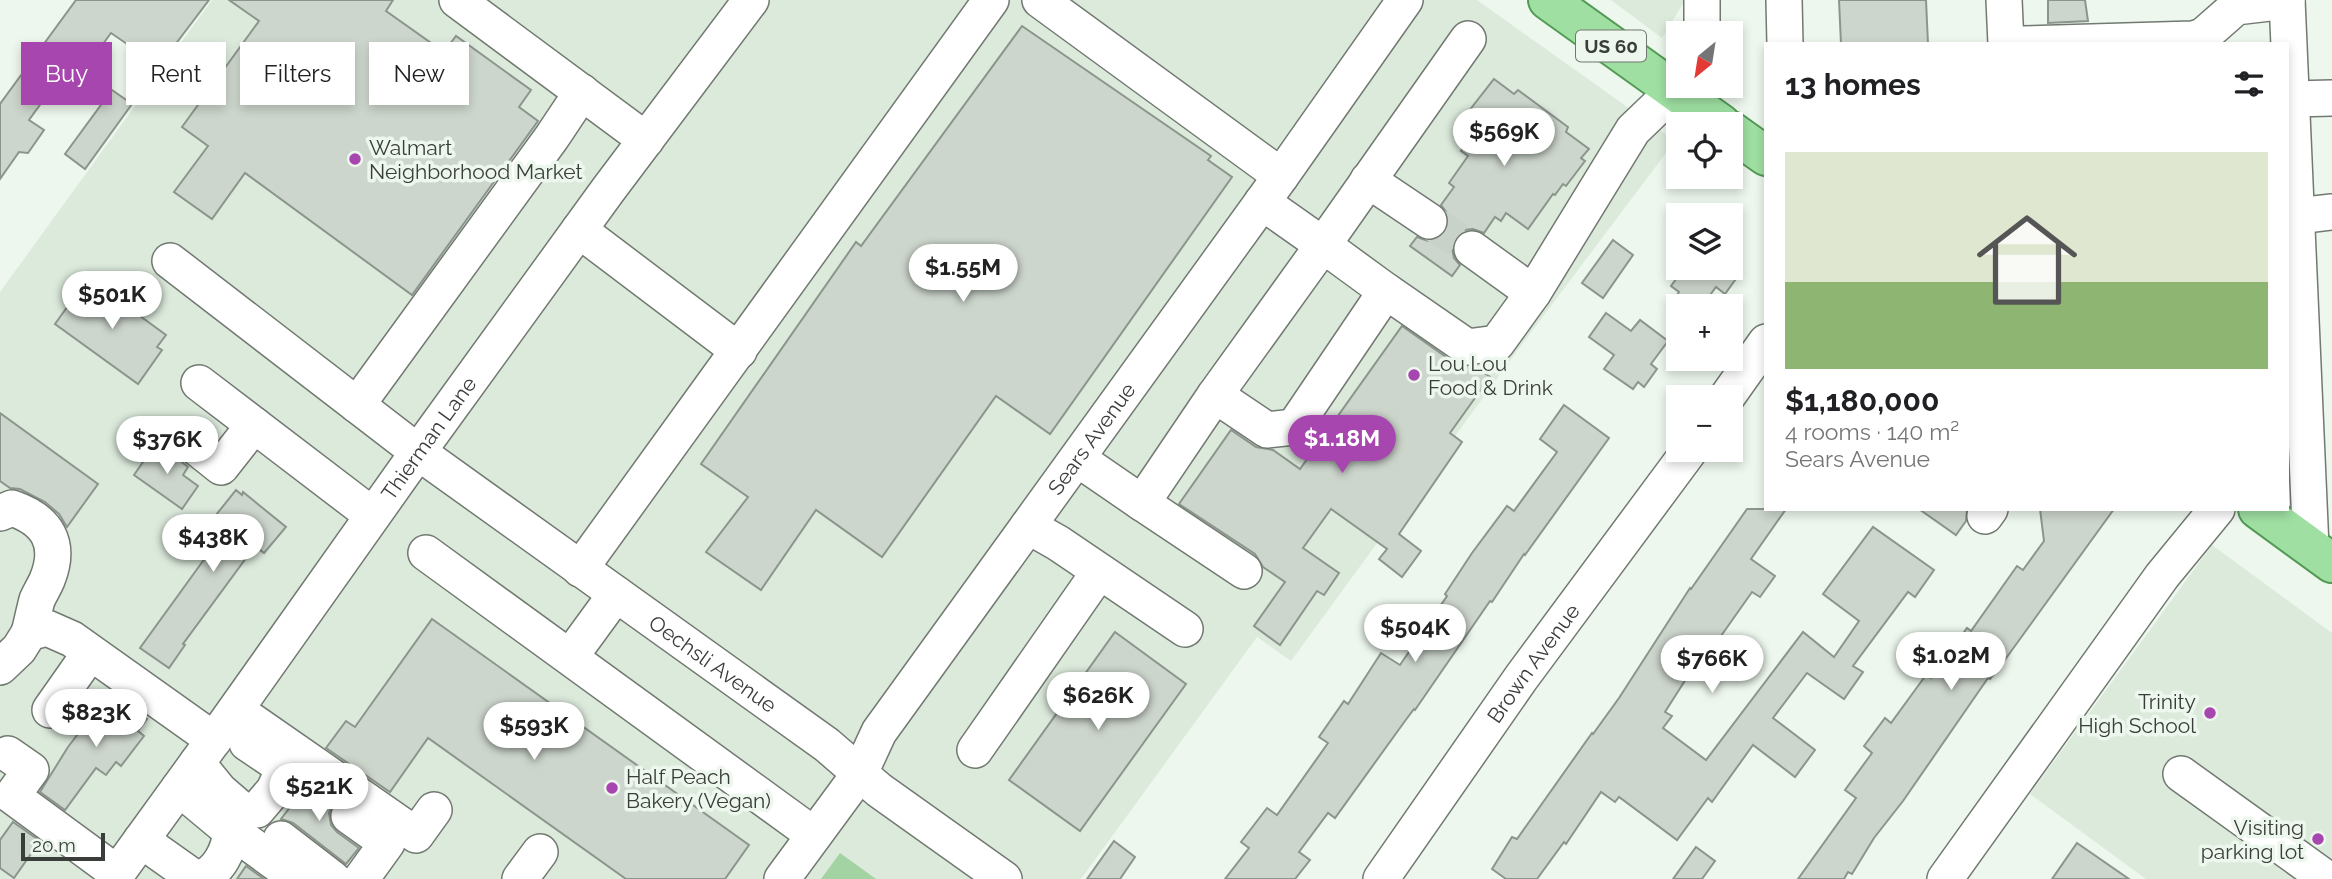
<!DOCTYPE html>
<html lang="en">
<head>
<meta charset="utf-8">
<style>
	body { margin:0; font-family:Raleway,sans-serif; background:#f2f2f2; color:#202124; height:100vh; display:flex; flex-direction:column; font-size:26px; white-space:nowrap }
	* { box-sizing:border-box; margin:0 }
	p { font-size:23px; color:#757577 }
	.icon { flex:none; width:38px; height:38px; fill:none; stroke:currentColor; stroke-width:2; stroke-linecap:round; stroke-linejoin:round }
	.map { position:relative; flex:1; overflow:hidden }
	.panel { position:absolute; left:1764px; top:42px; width:525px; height:469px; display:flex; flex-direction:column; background:#fff; border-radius:0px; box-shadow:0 4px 10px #0003 }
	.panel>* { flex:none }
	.banner { position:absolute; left:21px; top:42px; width:665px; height:63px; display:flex; gap:14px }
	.needle { width:46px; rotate:210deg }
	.fabs { position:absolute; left:1666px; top:21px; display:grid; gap:14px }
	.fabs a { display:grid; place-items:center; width:77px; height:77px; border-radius:0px; background:#fff; box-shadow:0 4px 10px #0003; font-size:35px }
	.scale { position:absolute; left:21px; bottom:18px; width:84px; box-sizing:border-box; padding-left:7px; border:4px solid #3a3e3a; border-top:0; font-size:19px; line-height:24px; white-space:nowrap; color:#3a3e3a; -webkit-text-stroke:5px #edf7ed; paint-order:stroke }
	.price { position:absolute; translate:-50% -60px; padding:0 16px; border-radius:24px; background:#fff; color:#222; font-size:23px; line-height:46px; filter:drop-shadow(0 2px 4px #0008) }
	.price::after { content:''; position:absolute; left:50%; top:42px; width:21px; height:16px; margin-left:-10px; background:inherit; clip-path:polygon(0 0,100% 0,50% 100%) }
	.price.selected { background:#a646ae; color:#fff }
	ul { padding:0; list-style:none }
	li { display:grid; align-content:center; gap:14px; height:371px; padding:0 21px }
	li+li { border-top:2px solid #e0e0e0 }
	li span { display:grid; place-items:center; height:217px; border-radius:0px; color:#555 }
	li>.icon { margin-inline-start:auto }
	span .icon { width:126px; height:126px; fill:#fffc; stroke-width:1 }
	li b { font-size:30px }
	h2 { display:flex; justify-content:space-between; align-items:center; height:84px; padding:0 21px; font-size:30px }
	.chip { padding:0 24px; border-radius:0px; background:#fff; box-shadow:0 4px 10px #0003; font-size:24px; line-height:63px }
	.chip.selected { background:#a646ae; color:#fff }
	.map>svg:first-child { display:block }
	.built { fill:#dceadc }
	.green { fill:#a3d3a2 }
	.building { fill:#cdd6cd; stroke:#8c958c; stroke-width:2 }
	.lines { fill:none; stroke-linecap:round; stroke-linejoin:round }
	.minor-tunnel { stroke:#c9d2c9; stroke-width:35; stroke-dasharray:35 18; stroke-linecap:butt }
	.minor-casing { stroke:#717971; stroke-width:38 }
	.major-casing { stroke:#529a55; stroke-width:42 }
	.minor { stroke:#fff; stroke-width:35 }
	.major { stroke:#9fe0a2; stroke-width:38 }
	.poi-dot { fill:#a646ae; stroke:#edf7ed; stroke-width:2.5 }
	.labels { text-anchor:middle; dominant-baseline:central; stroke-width:7; stroke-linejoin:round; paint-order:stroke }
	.shield { fill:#edf7ed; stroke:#707670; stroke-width:2 }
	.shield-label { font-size:19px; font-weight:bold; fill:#3a3e3a }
	.poi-label { font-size:21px; fill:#3a3e3a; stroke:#edf7ed; text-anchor:start }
	.street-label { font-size:21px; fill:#3a3e3a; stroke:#edf7ed }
</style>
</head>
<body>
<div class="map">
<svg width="2332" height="879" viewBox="0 0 2332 879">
	<rect width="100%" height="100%" fill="#edf7ed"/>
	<g class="built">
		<path d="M212 0H1477L1675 141 1520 347 1291 661 1257 637 1081 879H0V292Z"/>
		<path d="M1611 0H1684V2L1662 38Z"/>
		<path d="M2212 545 2332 633V879H2146L2030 794Z"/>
	</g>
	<path class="green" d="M840 853 876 879H821Z"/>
	<g class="building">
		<path d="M76 0H209L159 66 111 33 89 63 77 54 29 120 44 130 28 153 19 152 0 179V104Z"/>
		<path d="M229 0H393L386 11 444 52 456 36 531 90 519 107 538 121 412 295 245 173 212 219 174 192 208 146 182 127 259 21Z"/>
		<path d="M1839 0H1926L1928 44H1841Z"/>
		<path d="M2048 0H2085L2088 21 2048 23Z"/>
		<path d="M1022 26 1211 156 1208 160 1232 177 1050 434 996 396 882 557 816 510 761 590 706 552 748 497 701 464 856 242 861 246Z"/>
		<path d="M1494 79 1514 94 1518 90 1568 127 1566 132 1589 149 1581 158 1585 161 1566 186 1563 184 1555 195 1553 194 1528 229 1506 213 1501 221 1495 217 1484 233 1473 229 1464 230 1456 237 1452 248 1454 258 1460 265 1452 276 1410 246 1417 237 1428 241 1438 239 1446 232 1449 223 1447 213 1441 205 1454 187 1449 183 1468 156 1461 151 1473 135 1458 125Z"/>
		<path d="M112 90 132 104 85 169 65 154Z"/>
		<path d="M1613 240 1633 255 1603 298 1582 283Z"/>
		<path d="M1684 268H1730L1729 269 1738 276 1725 294 1716 287 1702 306H1669L1679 292 1671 286Z"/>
		<path d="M88 278 166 335 157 347 162 350 138 384 55 324Z"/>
		<path d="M1606 313 1631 331 1640 320 1668 341 1651 364 1657 369 1644 387 1638 382 1633 389 1604 369 1614 355 1589 337Z"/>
		<path d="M1402 326 1456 364 1475 366 1490 377 1450 433 1462 442 1399 534 1421 551 1402 577 1379 559 1387 549 1331 509 1303 548 1339 573 1324 595 1317 591 1280 645 1254 626 1285 582 1263 567 1255 554 1179 504 1231 430 1256 447 1273 450 1300 469Z"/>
		<path d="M1564 405 1609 438 1525 555 1524 554 1492 602 1490 601 1415 710 1414 709 1405 721 1335 818 1328 813 1299 852 1310 860 1295 879H1225L1249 848 1241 842 1267 808 1277 815 1328 743 1319 737 1344 701 1348 704 1381 653 1400 665 1447 596 1445 594 1472 553 1507 506 1514 511 1557 452 1540 439Z"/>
		<path d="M0 413 98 484 67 527 59 514 45 502 20 489 10 488 0 481Z"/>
		<path d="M157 442 188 467 183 475 198 486 182 509 134 475Z"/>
		<path d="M236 490 242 495 243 492 286 527 264 553 255 546 183 644 185 645 169 668 140 648 229 525 216 515Z"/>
		<path d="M1747 509H1786L1751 559 1775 576 1760 597 1752 592 1697 670 1693 668 1665 712 1672 716 1663 728 1706 760 1803 632 1834 657 1859 621 1823 594 1873 527 1934 570 1915 597 1908 592 1853 666 1863 672 1844 699 1807 673 1773 718 1815 750 1795 777 1753 745 1712 802 1708 798 1677 840 1619 797 1615 802 1601 792 1566 844 1564 842 1537 879H1506L1492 869 1512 837 1517 839 1592 733 1593 734 1619 698 1690 588 1691 589Z"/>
		<path d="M1919 509H1967L1966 521 1956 535Z"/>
		<path d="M2040 509H2114L1999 668 1990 679 1988 678 1903 801 1874 838 1852 874 1848 872 1844 879H1798L1856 798 1845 790 1872 753 1864 746 1885 718 1891 723 1926 675 1931 678 1967 628 1971 631 2017 566 2023 570 2044 541Z"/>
		<path d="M432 619 749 845 725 879H626L428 738 390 792 326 748 346 721 355 727Z"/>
		<path d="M1115 632 1186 684 1080 831 1009 780Z"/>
		<path d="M110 692 147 719 138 731 144 736 121 766 116 762 106 775 96 768 65 810 40 792 68 747Z"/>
		<path d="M308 784 334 803 329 813 331 825 337 832 359 848 346 864 293 823 281 819Z"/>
		<path d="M13 822 40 841 14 878 0 868V840Z"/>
		<path d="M1114 841 1135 857 1120 879H1087Z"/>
		<path d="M2077 843 2129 879H2052Z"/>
		<path d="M1696 847 1715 861 1702 879H1673Z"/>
		<path d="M246 866 264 879H237Z"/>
	</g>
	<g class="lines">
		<path class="minor-tunnel" d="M1429 221 1472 249"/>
		<defs>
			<g id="minor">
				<path d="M457 0 646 140"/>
				<path d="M1040 0 1281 176"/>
				<path d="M1784 0 1785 44"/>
				<path d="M2004 0 2006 44"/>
				<path d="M2287 0 2311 548"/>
				<path d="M1702 33V0"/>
				<path d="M2023 44 2193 39 2203 36 2236 7 2287 1"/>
				<path d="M2292 99 2332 98"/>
				<path d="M1368 180 1429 221"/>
				<path d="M2297 216 2332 212"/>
				<path d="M579 230 739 351"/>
				<path d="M1472 249 1533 293"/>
				<path id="s1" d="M170 261 418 452 827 745 879 790 1004 879"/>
				<path d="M1386 291 1323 245 1468 39"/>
				<path d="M199 383 372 515"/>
				<path d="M1215 395 1323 245 1262 202"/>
				<path d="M1727 397 1766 342"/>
				<path d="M357 405 552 137 582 92"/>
				<path d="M181 435 221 467 254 425"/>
				<path d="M1078 459 1142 503 1215 395 1267 430 1294 427 1386 291 1467 347 1497 343 1533 293 1633 130 1679 86"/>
				<path d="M1142 503 1244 571"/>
				<path d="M0 513 12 508C47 520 62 543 47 580 44 587 40 593 37 600 34 611 32 622 29 633"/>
				<path d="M1985 516 1990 509"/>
				<path d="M1028 526 1058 543 1185 629"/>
				<path d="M426 553 814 835"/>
				<path d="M580 569 991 0"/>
				<path d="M570 657 616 594"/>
				<path d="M0 667 19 649 29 633 47 628 72 639 214 740"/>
				<path d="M50 710 90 653"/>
				<path d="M236 710 416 835 434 810"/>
				<path d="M975 750 1099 572"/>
				<path d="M8 754 31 770 12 796 117 873"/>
				<path d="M197 763 220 791 242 810H257L274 790 284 768 247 743"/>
				<path d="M2181 774 2327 879"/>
				<path d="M179 788 221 823 298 879"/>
				<path d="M349 816 387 843 361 879"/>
				<path d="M281 839 333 879"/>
				<path d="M141 840 196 879"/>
				<path id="s2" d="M113 879 226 723 418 452 608 190 751 0"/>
				<path d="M200 879C219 871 229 851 231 831"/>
				<path d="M520 879 540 852"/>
				<path id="s3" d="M782 879 860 773 879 732 1281 176 1405 0"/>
				<path id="s4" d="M1381 879 1521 678 1690 450"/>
				<path d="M1945 879 2162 576 2217 509"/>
			</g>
			<g id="major">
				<path d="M1548 0 1721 124"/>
				<path d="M1731 131 1766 156"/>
				<path d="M2258 509 2332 563"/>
			</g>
		</defs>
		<use href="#minor" class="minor-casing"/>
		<use href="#major" class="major-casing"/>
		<use href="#minor" class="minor"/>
		<use href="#major" class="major"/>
	</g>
	<g class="poi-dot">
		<circle cx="355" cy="159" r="7"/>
		<circle cx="1414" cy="375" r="7"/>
		<circle cx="2210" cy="713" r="7"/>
		<circle cx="612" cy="788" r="7"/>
		<circle cx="2318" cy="839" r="7"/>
	</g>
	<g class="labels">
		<rect class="shield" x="1576" y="30.5" width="70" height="31" rx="5"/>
		<g class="shield-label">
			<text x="1611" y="46">US 60</text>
		</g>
		<g class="poi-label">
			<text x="369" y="147">Walmart<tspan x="369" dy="24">Neighborhood Market</tspan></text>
			<text x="1428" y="363">Lou Lou<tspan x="1428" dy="24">Food &amp; Drink</tspan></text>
			<text x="2196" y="701" text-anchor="end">Trinity<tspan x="2196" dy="24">High School</tspan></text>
			<text x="626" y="776">Half Peach<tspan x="626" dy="24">Bakery (Vegan)</tspan></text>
			<text x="2304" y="827" text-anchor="end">Visiting<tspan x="2304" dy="24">parking lot</tspan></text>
		</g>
		<g class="street-label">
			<text stroke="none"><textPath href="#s2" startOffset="542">Thierman Lane</textPath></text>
			<text stroke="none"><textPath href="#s3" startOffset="539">Sears Avenue</textPath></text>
			<text stroke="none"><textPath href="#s1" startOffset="676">Oechsli Avenue</textPath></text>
			<text stroke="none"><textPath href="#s4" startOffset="264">Brown Avenue</textPath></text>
		</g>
	</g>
</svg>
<div class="fabs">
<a><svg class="needle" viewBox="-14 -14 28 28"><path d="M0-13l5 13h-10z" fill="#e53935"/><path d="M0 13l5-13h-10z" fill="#757577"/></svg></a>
<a><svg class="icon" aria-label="locate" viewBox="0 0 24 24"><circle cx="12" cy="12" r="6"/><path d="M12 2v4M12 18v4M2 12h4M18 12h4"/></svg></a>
<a><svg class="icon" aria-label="layers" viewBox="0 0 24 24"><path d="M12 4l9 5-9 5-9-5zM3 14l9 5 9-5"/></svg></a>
<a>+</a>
<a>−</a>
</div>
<div class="scale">20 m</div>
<b class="price" style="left:1504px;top:168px">$569K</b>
<b class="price" style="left:963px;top:304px">$1.55M</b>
<b class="price" style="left:112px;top:331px">$501K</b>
<b class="price selected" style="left:1342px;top:475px">$1.18M</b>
<b class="price" style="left:167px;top:476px">$376K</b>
<b class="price" style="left:213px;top:574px">$438K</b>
<b class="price" style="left:1415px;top:664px">$504K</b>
<b class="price" style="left:1951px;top:692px">$1.02M</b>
<b class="price" style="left:1712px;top:695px">$766K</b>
<b class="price" style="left:1098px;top:732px">$626K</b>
<b class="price" style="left:96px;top:749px">$823K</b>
<b class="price" style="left:534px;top:762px">$593K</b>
<b class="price" style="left:319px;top:823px">$521K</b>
<div class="banner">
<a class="chip selected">Buy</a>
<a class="chip">Rent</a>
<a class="chip">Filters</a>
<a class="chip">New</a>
</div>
<section class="panel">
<h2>13 homes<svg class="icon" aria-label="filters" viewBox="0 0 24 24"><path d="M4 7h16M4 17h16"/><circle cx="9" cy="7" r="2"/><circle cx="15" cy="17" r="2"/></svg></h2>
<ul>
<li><span style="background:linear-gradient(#dfe7d0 60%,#8fb573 0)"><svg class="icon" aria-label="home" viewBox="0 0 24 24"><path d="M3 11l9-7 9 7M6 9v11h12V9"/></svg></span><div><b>$1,180,000</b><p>4 rooms · 140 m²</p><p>Sears Avenue</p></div></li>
</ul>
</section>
</div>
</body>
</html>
